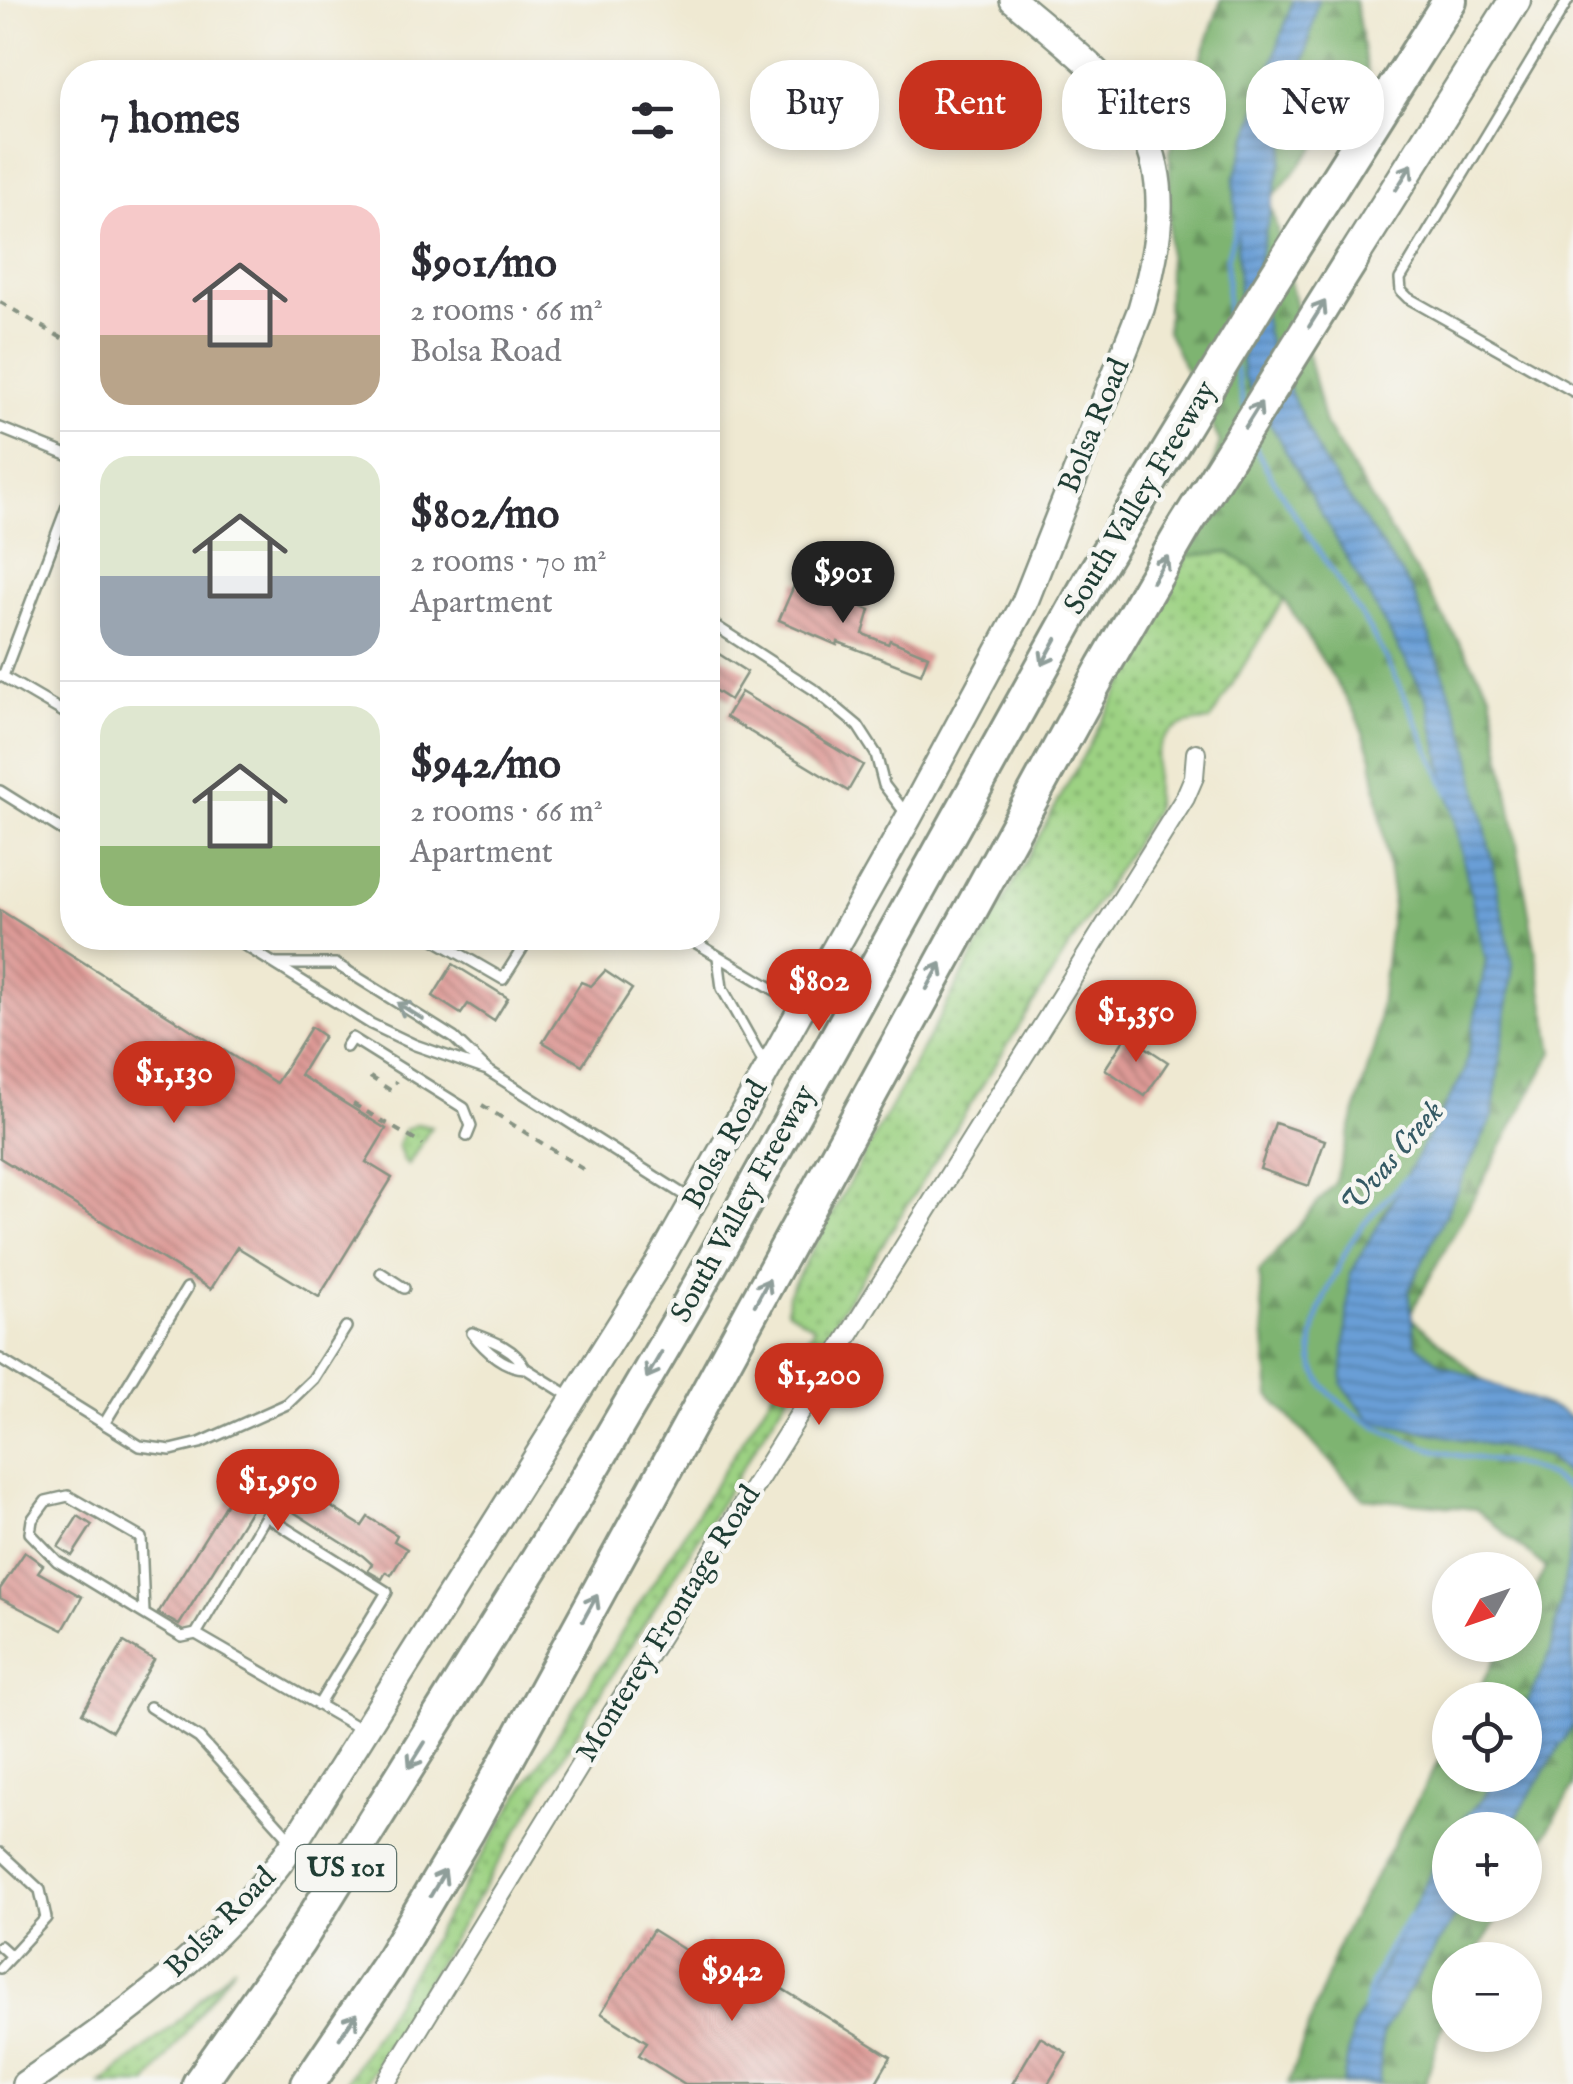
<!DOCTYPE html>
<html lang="en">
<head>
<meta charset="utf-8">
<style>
	body { margin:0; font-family:"IM FELL English",serif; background:#f2f2f3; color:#2b2b33; height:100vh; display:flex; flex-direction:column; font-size:38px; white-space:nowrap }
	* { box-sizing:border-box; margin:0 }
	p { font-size:32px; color:#7c7c81 }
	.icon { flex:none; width:55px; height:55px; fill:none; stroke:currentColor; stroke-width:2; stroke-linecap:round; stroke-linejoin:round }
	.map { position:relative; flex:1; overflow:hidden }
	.side { position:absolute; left:60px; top:60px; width:660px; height:890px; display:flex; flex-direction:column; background:#fff; border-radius:40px; box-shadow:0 5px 15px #0003 }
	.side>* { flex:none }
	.banner { position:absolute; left:750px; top:60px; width:672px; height:90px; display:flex; gap:20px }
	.needle { width:65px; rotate:230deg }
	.buttons { position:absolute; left:1432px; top:1552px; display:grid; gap:20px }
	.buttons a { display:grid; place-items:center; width:110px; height:110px; border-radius:50%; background:#fff; box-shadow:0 5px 15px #0003; font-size:50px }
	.price { position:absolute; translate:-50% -85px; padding:0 22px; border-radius:35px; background:#c8321e; color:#fff; font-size:32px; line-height:65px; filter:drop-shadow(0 2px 5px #0008) }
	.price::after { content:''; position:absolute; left:50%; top:60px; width:30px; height:22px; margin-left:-15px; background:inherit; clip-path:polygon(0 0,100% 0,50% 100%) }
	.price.on { background:#222; color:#fff }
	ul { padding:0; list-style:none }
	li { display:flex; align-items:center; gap:30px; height:250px; padding:0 40px }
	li+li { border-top:2px solid #e1e1e2 }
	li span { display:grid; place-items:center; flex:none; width:280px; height:200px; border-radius:30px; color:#555 }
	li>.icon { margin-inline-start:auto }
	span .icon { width:120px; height:120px; fill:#fffc; stroke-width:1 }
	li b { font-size:42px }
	h2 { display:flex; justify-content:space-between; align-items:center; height:120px; padding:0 40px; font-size:42px }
	.pill { padding:0 35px; border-radius:40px; background:#fff; box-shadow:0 5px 15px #0003; font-size:35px; line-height:90px }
	.pill.on { background:#c8321e; color:#fff }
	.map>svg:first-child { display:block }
	.grass { fill:url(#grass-dots); stroke:#5e885c; stroke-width:2.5 }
	.forest { fill:url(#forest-firs); stroke:#4e7852; stroke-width:2.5 }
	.water { fill:url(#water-rules); stroke:#446e85; stroke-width:2.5 }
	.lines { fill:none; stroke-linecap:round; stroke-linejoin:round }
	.stream { stroke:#699ed6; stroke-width:5 }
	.building { fill:url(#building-back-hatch) }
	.service-casing { stroke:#879383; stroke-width:14 }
	.minor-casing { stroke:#879383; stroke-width:22 }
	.secondary-casing { stroke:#879383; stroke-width:30 }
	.trunk-casing { stroke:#879383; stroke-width:35 }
	.motorway-casing { stroke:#879383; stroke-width:38 }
	.path { stroke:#879383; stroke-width:4; stroke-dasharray:8 8; stroke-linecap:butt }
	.service { stroke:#fff; stroke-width:9 }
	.minor { stroke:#fff; stroke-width:18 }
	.secondary { stroke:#fff; stroke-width:25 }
	.trunk { stroke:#fff; stroke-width:30 }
	.motorway { stroke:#fff; stroke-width:32 }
	.oneway { stroke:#8f9e9a }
	.labels { text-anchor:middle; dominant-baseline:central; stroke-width:9; stroke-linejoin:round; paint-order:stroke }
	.shield { fill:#f6f6f2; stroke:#60746d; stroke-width:2.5 }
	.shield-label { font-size:28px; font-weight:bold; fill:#1f3d34 }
	.street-label { font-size:30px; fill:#1f3d34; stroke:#f6f6f2 }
	.water-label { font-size:32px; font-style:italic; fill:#355a65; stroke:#f6f6f2 }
</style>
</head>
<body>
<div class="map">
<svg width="1573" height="2084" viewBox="0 0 1573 2084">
	<defs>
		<pattern id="grass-dots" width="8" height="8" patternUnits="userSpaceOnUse" patternTransform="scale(2.5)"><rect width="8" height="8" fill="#9dd283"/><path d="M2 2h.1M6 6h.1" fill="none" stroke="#7fac6c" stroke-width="1.8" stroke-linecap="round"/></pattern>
		<pattern id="forest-firs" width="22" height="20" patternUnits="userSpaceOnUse" patternTransform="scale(2.5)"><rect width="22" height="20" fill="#7eb471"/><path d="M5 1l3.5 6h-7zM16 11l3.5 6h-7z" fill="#67945e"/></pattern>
		<pattern id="water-rules" width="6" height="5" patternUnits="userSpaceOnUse" patternTransform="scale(2.5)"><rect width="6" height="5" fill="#699ed6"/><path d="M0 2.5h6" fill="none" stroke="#5682ae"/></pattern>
		<pattern id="building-back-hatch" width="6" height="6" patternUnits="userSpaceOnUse" patternTransform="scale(2.5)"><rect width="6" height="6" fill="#dd9a96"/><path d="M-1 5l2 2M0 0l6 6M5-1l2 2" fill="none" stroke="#b37f7b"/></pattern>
	</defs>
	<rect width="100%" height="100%" fill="#f6f6f2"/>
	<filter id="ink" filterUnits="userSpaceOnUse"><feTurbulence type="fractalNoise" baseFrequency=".01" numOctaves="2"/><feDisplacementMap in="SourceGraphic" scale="20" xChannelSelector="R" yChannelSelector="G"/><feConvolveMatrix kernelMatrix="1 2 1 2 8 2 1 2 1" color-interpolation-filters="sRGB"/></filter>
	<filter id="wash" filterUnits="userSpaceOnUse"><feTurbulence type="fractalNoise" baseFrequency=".0048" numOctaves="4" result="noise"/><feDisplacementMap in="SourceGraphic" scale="40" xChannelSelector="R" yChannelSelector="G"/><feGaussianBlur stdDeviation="2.25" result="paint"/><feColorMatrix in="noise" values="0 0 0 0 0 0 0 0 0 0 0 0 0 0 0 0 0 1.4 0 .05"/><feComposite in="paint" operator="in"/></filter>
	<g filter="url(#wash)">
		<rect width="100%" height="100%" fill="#efe9d2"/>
		<g class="grass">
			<path d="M1229 552 1263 576 1284 599 1210 721C1148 722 1155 762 1155 810L598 1698 365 2084H345L500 1826 814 1327 787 1310 788 1294 1161 614 1185 556Z"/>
			<path d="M417 1124 431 1127 408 1165 403 1159 398 1145 404 1131Z"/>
			<path d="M235 1965 147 2084H101L174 2025Z"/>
		</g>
		<path class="forest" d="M1221 0H1355L1369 82 1270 201 1325 424 1491 694 1553 1052 1409 1316 1546 1435 1573 1452V1787L1525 1870V1830H1450V1905H1505L1473 1960H1450V2000L1425 2084H1288L1340 1940 1450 1741V1775H1525V1700H1473L1503 1645H1525V1606L1546 1568 1476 1509 1363 1498 1270 1396 1259 1272 1335 1183 1376 1040 1393 899 1372 757 1356 714 1284 599 1263 576 1229 552 1185 556 1220 442 1167 331 1170 152Z"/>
		<g class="water">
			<path d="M1293 0H1318L1257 269 1266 330 1272 353 1323 461 1413 591 1467 738 1513 965 1492 1118 1409 1290 1415 1343 1441 1364 1560 1411 1573 1419V1725L1508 1830H1453L1485 1796 1495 1775H1525V1708L1551 1651 1570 1552 1569 1477 1547 1456 1371 1421 1342 1384 1350 1275 1464 1073 1486 961 1427 698 1243 376 1234 180Z"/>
			<path d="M1450 1835V1905H1462L1382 2034 1379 2084H1343L1352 2030Z"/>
		</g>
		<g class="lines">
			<g class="stream">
				<path d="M1227 328V259L1237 221"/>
				<path d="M1235 368 1244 406"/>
				<path d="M1252 441C1287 511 1336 571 1375 639 1404 689 1424 741 1449 793"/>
				<path d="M1406 1178C1389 1197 1369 1215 1355 1236 1346 1248 1341 1264 1334 1277 1323 1299 1313 1325 1312 1350 1310 1406 1406 1444 1451 1454 1504 1465 1526 1457 1573 1492"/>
				<path d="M1364 2008C1373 1972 1389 1945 1410 1916"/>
			</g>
		</g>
		<g id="blocks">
			<g class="building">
				<path d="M796 581 870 610 863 634 888 644 890 640 928 656 921 674 838 642 837 645 779 620Z"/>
				<path d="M708 647 747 672 730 700 708 686Z"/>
				<path d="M741 692 863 765 848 791 726 717Z"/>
				<path d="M0 910 276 1083 311 1027 324 1036 300 1075 386 1129 366 1162 392 1178 319 1297 237 1247 211 1289 0 1158Z"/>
				<path d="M453 964 508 998 494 1021 468 1004 461 1014 433 996Z"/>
				<path d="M605 971 632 989 582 1065 543 1042 581 982 591 986Z"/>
				<path d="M1127 1035 1168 1062 1145 1096 1105 1069Z"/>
				<path d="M1275 1123 1325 1140 1309 1186 1260 1169Z"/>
				<path d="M254 1459 362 1526 368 1517 397 1535 394 1541 407 1549 391 1575 386 1572 382 1579 368 1571 372 1564 363 1556 262 1492 179 1625 158 1613Z"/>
				<path d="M78 1516 92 1525 72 1556 58 1547Z"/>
				<path d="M25 1552 43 1565 38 1572 82 1597 63 1630 0 1598V1589Z"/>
				<path d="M124 1642 154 1660 112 1731 82 1713Z"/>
				<path d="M653 1930 696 1957 706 1941 891 2057 875 2084H685L639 2055 647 2042 601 2013Z"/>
				<path d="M1040 2037 1067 2053 1048 2084H1012Z"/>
			</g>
		</g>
	</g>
	<g filter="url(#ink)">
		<use href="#blocks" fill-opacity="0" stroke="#879383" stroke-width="2.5"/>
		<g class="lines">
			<defs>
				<g id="service">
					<path d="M1568 0 1400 279 1401 291 1408 298 1573 391"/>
					<path d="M0 428 72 457"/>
					<path d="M708 621 816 691 858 726 876 754 884 785 907 815"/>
					<path d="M0 675 72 717"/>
					<path d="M3 676 72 493"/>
					<path d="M0 791 72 836"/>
					<path d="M233 938 371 1024 415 1045 484 1069"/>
					<path d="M432 938 503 979 529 938"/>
					<path d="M688 938 800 1005"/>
					<path d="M718 957 722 988 764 1063"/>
					<path d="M276 964H336L454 1038 487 1070 692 1200"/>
					<path d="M346 1047 352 1038 464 1108 471 1126 467 1136"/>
					<path d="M381 1273 404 1288"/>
					<path d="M472 1333C491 1340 515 1348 525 1368 502 1367 485 1350 472 1333Z"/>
					<path d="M0 1359 140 1446 171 1450 200 1443 287 1404 313 1379 346 1327"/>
					<path d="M525 1368 573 1398"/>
					<path d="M104 1424 187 1288"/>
					<path d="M144 1613 141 1538 68 1496 46 1501 32 1520 30 1533 57 1561 182 1637 196 1634"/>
					<path d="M319 1704 387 1592 266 1516 196 1634 362 1730"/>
					<path d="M150 1707 199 1738 292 1841"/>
					<path d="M0 1853 40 1890 46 1918 0 1968"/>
					<path d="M0 1946 11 1956"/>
				</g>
				<path id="minor" d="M385 2084 595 1741 1185 798 1194 777 1196 753"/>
				<path id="secondary" d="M25 2084C125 2016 225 1943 294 1843L657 1266 909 817 1024 604 1141 309C1191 140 1134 100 1013 0"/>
				<path id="trunk" d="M1352 259 1515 0"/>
				<g id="motorway">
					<path d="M199 2084 299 1941 571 1505 690 1302 1091 579 1266 291 1450 0"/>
					<path d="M308 2084 387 1967 468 1831 1104 666 1184 528 1352 259"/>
				</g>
			</defs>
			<use href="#service" class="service-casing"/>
			<use href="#minor" class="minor-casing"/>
			<use href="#secondary" class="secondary-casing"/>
			<use href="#trunk" class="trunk-casing"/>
			<use href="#motorway" class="motorway-casing"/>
			<g class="path">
				<path d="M0 302 72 344"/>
				<path d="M370 1077 390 1090 396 1081"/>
				<path d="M353 1104 423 1145"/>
				<path d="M482 1105 589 1173"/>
			</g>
			<use href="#service" class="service"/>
			<use href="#minor" class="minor"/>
			<use href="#secondary" class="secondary"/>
			<use href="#trunk" class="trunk"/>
			<use href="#motorway" class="motorway"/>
		</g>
		<defs><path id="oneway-shaft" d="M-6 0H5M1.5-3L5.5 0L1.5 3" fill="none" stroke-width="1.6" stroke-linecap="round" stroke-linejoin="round" transform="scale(2.5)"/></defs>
		<g class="oneway">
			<use href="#oneway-shaft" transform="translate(1404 177) rotate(-58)"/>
			<use href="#oneway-shaft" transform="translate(1317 314) rotate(-58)"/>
			<use href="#oneway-shaft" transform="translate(1253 415) rotate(-58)"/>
			<use href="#oneway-shaft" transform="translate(1160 569) rotate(-59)"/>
			<use href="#oneway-shaft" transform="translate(1049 652) rotate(119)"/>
			<use href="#oneway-shaft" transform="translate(934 976) rotate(-61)"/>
			<use href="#oneway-shaft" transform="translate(410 1011) rotate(-148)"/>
			<use href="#oneway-shaft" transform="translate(762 1292) rotate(-61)"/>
			<use href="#oneway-shaft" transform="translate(654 1365) rotate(120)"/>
			<use href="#oneway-shaft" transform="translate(590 1608) rotate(-61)"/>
			<use href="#oneway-shaft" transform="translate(417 1755) rotate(122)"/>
			<use href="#oneway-shaft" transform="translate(438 1883) rotate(-60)"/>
			<use href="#oneway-shaft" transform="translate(348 2026) rotate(-56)"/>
		</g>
	</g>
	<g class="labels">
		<rect class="shield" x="296" y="1845" width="100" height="46" rx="8"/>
		<g class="shield-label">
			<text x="346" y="1868">US 101</text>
		</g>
		<g class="street-label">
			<text transform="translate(1095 426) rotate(-68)">Bolsa Road</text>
			<text transform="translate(1141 498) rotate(-59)">South Valley Freeway</text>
			<text transform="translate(726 1145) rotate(-61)">Bolsa Road</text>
			<text transform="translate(744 1204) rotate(-61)">South Valley Freeway</text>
			<text transform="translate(669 1624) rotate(-58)">Monterey Frontage Road</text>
			<text transform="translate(221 1923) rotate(-45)">Bolsa Road</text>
		</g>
		<g class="water-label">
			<text transform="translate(1393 1158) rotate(-49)">Uvas Creek</text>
		</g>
	</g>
</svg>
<div class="buttons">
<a><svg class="needle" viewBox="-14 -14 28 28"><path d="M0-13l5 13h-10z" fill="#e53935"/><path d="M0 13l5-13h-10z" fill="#7c7c81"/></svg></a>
<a><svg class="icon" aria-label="locate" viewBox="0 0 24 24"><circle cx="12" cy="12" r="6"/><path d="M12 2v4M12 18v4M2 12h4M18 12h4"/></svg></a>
<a>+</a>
<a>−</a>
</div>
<b class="price on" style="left:843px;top:626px">$901</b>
<b class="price" style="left:819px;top:1034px">$802</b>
<b class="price" style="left:1136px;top:1065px">$1,350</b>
<b class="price" style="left:174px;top:1126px">$1,130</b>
<b class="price" style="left:819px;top:1428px">$1,200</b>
<b class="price" style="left:278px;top:1534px">$1,950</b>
<b class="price" style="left:732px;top:2024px">$942</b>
<div class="banner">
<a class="pill">Buy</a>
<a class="pill on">Rent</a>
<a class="pill">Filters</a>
<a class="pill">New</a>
</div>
<section class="side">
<h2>7 homes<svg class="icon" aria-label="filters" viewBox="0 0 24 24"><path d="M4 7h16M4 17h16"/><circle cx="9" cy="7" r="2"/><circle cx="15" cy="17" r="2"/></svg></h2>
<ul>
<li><span style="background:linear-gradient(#f6c9c9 65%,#b9a48a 0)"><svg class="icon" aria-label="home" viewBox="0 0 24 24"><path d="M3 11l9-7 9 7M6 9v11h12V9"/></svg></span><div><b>$901/mo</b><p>2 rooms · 66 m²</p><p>Bolsa Road</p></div></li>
<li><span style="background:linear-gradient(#dfe7d0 60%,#9aa5b1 0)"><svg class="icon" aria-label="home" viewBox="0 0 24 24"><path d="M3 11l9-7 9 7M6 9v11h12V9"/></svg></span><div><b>$802/mo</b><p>2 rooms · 70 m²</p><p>Apartment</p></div></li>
<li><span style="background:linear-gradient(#dfe7d0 70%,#8fb573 0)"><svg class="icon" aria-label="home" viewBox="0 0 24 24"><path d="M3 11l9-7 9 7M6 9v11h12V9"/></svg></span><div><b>$942/mo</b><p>2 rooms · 66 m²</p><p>Apartment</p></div></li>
</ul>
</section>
</div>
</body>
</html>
